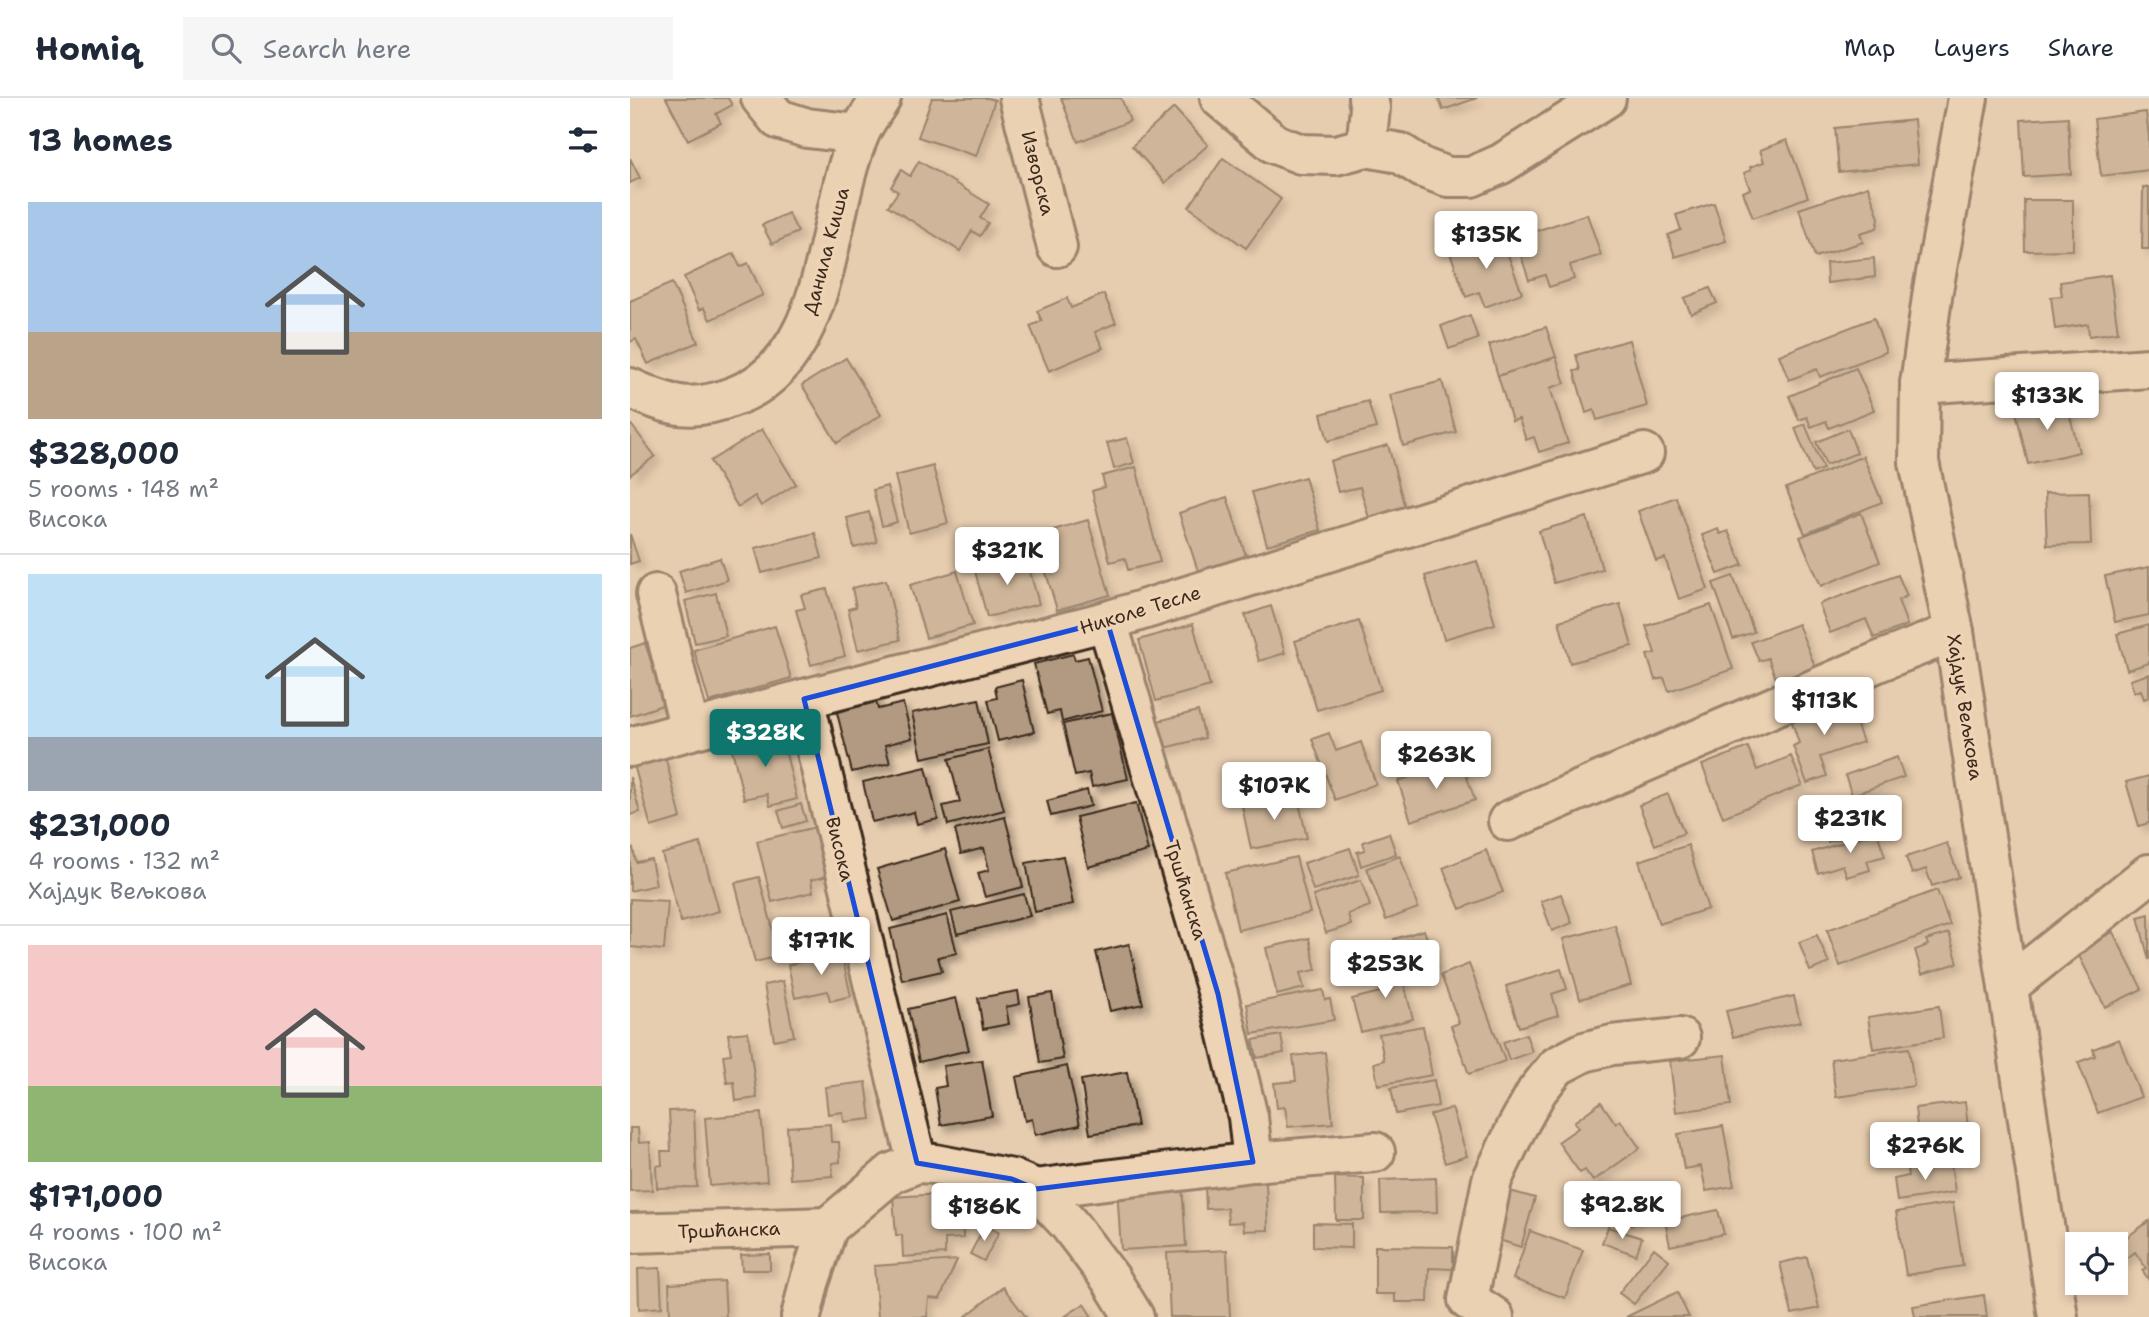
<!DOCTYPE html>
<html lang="en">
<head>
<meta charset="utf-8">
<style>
	body { margin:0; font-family:"Shantell Sans",sans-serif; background:#f6f6f7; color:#1f2937; height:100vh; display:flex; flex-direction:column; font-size:26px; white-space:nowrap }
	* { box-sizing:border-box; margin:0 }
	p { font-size:23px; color:#747a83 }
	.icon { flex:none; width:38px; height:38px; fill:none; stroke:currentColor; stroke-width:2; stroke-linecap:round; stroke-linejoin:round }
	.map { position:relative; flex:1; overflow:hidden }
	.sheet { display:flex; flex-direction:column; background:#fff; width:630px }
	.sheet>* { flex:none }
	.fabs { position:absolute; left:1435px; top:1134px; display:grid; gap:14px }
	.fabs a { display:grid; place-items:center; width:63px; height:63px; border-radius:0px; background:#fff; box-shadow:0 4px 10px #0003; font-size:35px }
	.price { position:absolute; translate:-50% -60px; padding:0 16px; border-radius:7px; background:#fff; color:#222; font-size:23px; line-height:46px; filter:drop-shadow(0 2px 4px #0008) }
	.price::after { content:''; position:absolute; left:50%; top:42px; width:21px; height:16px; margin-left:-10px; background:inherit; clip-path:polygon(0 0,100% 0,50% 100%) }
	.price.current { background:#0f766e; color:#fff }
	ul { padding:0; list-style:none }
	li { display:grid; align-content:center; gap:14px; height:371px; padding:0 28px }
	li+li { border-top:2px solid #e0e1e3 }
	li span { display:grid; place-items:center; height:217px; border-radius:0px; color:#555 }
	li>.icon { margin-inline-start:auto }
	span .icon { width:126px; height:126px; fill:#fffc; stroke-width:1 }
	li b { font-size:30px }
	h2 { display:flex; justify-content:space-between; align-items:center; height:84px; padding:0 28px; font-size:30px }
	header { display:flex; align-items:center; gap:42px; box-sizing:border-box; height:98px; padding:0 35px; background:#fff; border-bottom:2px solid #e0e1e3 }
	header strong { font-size:33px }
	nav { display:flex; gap:38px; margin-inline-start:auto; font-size:24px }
	.search { width:490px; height:63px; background:#f6f6f7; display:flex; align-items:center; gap:18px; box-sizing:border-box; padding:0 24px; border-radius:0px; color:#747a83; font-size:26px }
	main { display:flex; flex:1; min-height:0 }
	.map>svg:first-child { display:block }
	.building { fill:#b29a82; stroke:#3b2a1e; stroke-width:2; filter:url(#shadow) }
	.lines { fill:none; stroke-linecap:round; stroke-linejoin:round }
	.minor-casing { stroke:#3b2a1e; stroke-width:44 }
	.minor { stroke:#eed4b5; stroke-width:38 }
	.marked { fill:none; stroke:#1d4ed8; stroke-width:5; stroke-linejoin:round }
	.labels { text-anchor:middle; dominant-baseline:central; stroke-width:7; stroke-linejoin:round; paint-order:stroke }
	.street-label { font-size:19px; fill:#3b2a1e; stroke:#eed4b5 }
</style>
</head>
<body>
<header>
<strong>Homiq</strong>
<div class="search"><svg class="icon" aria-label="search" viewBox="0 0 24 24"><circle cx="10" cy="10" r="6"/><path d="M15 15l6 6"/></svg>Search here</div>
<nav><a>Map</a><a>Layers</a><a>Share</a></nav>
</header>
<main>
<section class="sheet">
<h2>13 homes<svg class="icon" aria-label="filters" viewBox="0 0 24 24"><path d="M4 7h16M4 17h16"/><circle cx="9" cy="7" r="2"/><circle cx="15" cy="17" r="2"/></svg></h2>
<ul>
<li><span style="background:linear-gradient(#a9c7e8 60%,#b9a48a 0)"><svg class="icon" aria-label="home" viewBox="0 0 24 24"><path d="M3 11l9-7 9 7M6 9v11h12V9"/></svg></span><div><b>$328,000</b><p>5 rooms · 148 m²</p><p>Висока</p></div></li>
<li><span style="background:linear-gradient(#bfe0f5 75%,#9aa5b1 0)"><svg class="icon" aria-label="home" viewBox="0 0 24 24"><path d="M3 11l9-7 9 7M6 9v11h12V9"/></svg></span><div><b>$231,000</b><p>4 rooms · 132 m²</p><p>Хајдук Вељкова</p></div></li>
<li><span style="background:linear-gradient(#f6c9c9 65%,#8fb573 0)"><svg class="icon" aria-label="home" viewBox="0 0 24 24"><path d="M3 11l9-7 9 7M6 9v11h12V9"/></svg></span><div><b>$171,000</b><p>4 rooms · 100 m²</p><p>Висока</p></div></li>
</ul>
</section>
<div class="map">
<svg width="1519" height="1219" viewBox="0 0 1519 1219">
	<defs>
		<filter id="shadow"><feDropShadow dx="6" dy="6" stdDeviation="3.5" flood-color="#0004"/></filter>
	</defs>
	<rect width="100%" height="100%" fill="#e7cdaf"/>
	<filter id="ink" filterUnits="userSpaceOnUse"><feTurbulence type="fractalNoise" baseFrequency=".0143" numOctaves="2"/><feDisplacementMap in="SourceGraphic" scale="14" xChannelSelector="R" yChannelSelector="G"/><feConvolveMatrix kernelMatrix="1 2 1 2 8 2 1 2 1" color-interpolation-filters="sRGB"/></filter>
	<g filter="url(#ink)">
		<g class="building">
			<path d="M36 0H98L102 7 86 16 91 25 58 42Z"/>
			<path d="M302 0H358L365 2 346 58 288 39Z"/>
			<path d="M431 0H491L500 23 448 44Z"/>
			<path d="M808 0H847L813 12Z"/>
			<path d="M544 10 578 47 535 85 502 48Z"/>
			<path d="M1516 14 1519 39V72L1471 78 1464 21Z"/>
			<path d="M1438 19 1441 76 1394 79 1391 22Z"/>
			<path d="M1284 22 1288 66 1209 74 1205 30Z"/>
			<path d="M1157 42 1178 99 1123 120 1113 94 1120 91 1114 75 1121 72 1120 69 1134 64 1130 52Z"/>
			<path d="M0 60 10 80 0 85Z"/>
			<path d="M593 60 651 101 616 150 559 109Z"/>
			<path d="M289 63 359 106 350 120 358 125 350 138 342 133 330 153 258 108 268 94 261 89 271 72 280 78Z"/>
			<path d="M1238 88 1249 120 1247 130 1230 135 1233 144 1185 159 1169 111Z"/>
			<path d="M1513 89H1519V151H1512Z"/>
			<path d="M1394 102H1443V152L1395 153Z"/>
			<path d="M1084 105 1096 143 1045 159 1038 137 1051 132 1046 117Z"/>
			<path d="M158 115 168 134 142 146 132 127Z"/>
			<path d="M957 116 971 157 940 167 944 181 919 189 915 177 899 182 887 146 902 141 900 135Z"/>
			<path d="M871 138 892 195 855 209 849 194 836 199 819 152 842 143 844 148Z"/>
			<path d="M104 155 110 169 118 165 133 197 80 222 74 210 69 212 54 179Z"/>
			<path d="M1244 160 1245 179 1197 185 1196 165Z"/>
			<path d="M1480 177 1488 234 1459 238 1458 226 1425 231 1421 199 1432 198 1430 184Z"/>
			<path d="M42 185 68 244 18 266 6 241 0 244V203Z"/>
			<path d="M1080 190 1087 205 1061 216 1054 200Z"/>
			<path d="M474 196 486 225 465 234 473 250 419 273 400 228 412 223 407 213 437 200 441 210Z"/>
			<path d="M840 217 848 241 819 251 811 228Z"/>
			<path d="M1244 220 1256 254 1190 279 1187 271 1159 282 1149 257Z"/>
			<path d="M916 229 926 259 868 278 859 247Z"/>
			<path d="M999 242 1017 308 967 322 964 312 956 315 944 273 950 272 946 257Z"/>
			<path d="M926 259 935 285 920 290 938 345 909 354 904 339 896 342 889 321 882 323 868 278Z"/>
			<path d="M216 260 251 317 207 345 172 287Z"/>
			<path d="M1226 270 1244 312 1199 330 1196 323 1181 329 1177 319 1169 322 1159 298Z"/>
			<path d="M812 283 826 334 773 348 760 297Z"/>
			<path d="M1436 302 1449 354 1398 366 1386 314Z"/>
			<path d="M738 303 746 330 698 343 691 316Z"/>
			<path d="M0 325 25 358 0 377Z"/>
			<path d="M1175 326 1193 371 1183 375 1165 330Z"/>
			<path d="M132 331 166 386 131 408 125 398 108 409 80 363Z"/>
			<path d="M1218 331 1227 355 1196 367 1186 344Z"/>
			<path d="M497 340 504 365 484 371 477 345Z"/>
			<path d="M758 347 775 410 739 420 730 389 708 394 700 363Z"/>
			<path d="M1233 358 1252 404 1175 436 1156 390Z"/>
			<path d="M303 368 318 425 279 435 265 378Z"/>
			<path d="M506 369 530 464 498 472 495 460 480 464 462 393 475 389 472 378Z"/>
			<path d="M675 379 690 432 637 447 622 394Z"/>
			<path d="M257 388 267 424 252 428 243 392Z"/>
			<path d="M1459 394 1461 446 1417 447 1415 395Z"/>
			<path d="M597 399 616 458 568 473 549 415Z"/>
			<path d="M1046 399 1078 491 1049 501 1035 460 1026 463 1008 413Z"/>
			<path d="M239 414 247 444 224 450 217 420Z"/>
			<path d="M1231 415 1250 464 1191 488 1170 439Z"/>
			<path d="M957 419 972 471 924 485 909 433Z"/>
			<path d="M458 422 480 497 427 512 405 437Z"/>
			<path d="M1088 431 1090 436 1098 433 1113 467 1088 476 1072 437Z"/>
			<path d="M185 435 192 460 132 475 125 450Z"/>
			<path d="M0 436 9 463 0 466Z"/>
			<path d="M396 459 409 506 357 519 345 473Z"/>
			<path d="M90 460 97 482 56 495 49 473Z"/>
			<path d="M847 463 865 526 814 541 795 478Z"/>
			<path d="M1519 469V517L1485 524 1475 478Z"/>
			<path d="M327 473 343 527 296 540 280 487Z"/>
			<path d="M1268 477 1277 498 1268 502 1277 527 1244 540 1236 521 1200 535 1189 506Z"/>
			<path d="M1103 478 1124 534 1103 541 1083 485Z"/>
			<path d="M256 482 270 542 228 552 218 511 226 509 222 490Z"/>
			<path d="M197 491 215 558 181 567 166 512 175 510 171 497Z"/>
			<path d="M86 495 96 538 65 545 55 503Z"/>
			<path d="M990 506 1002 548 940 565 929 523Z"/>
			<path d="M1081 507 1103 571 1039 593 1034 580 1025 582 1017 557 1025 555 1016 528Z"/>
			<path d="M641 508 655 555 629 563 615 517Z"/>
			<path d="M729 523 751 592 687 612 665 543Z"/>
			<path d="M563 526 580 588 526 603 509 542Z"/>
			<path d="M1168 526 1186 571 1148 586 1138 560 1129 563 1121 544Z"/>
			<path d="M1519 527V565L1497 572 1487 536Z"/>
			<path d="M145 528 161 580 79 604 64 552Z"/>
			<path d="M15 545 35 606 0 618V550Z"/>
			<path d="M443 556 445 562 458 559 472 613 432 624 430 613 417 616 404 566Z"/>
			<path d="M1519 576V599L1514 601 1511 592 1504 594 1500 582Z"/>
			<path d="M392 582 404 634 368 643 358 602 367 600 365 589Z"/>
			<path d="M243 593 248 611 273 605 282 640 255 647 260 665 222 674 204 603Z"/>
			<path d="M349 601 358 646 292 660 282 615Z"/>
			<path d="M1217 601 1233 644 1190 659 1197 678 1177 685 1163 648 1169 645 1161 621Z"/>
			<path d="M568 613 575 640 530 651 524 624Z"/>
			<path d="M482 615 498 681 462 689 459 675 445 678 433 626Z"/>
			<path d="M151 635 167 701 140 708 137 696 114 701 101 647Z"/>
			<path d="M699 635 706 653 731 644 746 686 705 702 682 641Z"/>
			<path d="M1118 649 1127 672 1161 658 1172 687 1093 719 1072 667Z"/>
			<path d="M358 651 374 712 318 727 313 708 330 704 319 661Z"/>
			<path d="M34 654 51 720 21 729 3 663Z"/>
			<path d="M1267 659 1274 679 1222 697 1215 677Z"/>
			<path d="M831 662 845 702 781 723 768 683Z"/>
			<path d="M296 669 308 721 287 726 284 714 242 724 233 684Z"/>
			<path d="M1519 678V725L1509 728 1496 684Z"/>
			<path d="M0 679 10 714 0 717Z"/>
			<path d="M457 692 461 708 421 718 417 703Z"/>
			<path d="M667 696 677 740 621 751 612 708Z"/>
			<path d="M1038 696 1054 735 1025 747 1009 707Z"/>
			<path d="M1218 701 1221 712 1234 708 1241 731 1198 744 1188 710Z"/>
			<path d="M506 705 518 753 458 769 446 719Z"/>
			<path d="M171 706 176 723 153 730 148 713Z"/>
			<path d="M375 719 393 789 355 799 348 775 359 772 354 750 331 756 325 732Z"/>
			<path d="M186 729 198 778 181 782 183 794 142 804 127 743Z"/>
			<path d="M1247 734 1255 758 1237 763 1240 772 1217 779 1213 767 1188 775 1182 754Z"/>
			<path d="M759 735 766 756 731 768 727 754 735 752 733 744Z"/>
			<path d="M70 745 89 813 51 824 32 756Z"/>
			<path d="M1317 745 1329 779 1302 788 1296 771 1282 776 1276 759Z"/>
			<path d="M1058 747 1078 811 1029 826 1009 763Z"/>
			<path d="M3 750 6 764 21 761 26 787 0 793V751Z"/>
			<path d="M720 750 729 777 683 792 674 765Z"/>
			<path d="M315 751 330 804 263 823 247 771Z"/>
			<path d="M856 752 873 794 830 811 813 770Z"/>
			<path d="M433 758 443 806 405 814 396 765Z"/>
			<path d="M770 758 788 810 756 822 737 770Z"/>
			<path d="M666 759 680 815 608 832 595 775Z"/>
			<path d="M129 779 150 858 125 864 105 785Z"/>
			<path d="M731 782 740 808 718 816 721 827 696 835 683 798Z"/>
			<path d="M1307 792 1320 827 1210 868 1197 832Z"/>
			<path d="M394 796 400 818 327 836 321 814Z"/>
			<path d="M931 796 942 825 922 833 911 803Z"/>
			<path d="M0 801 38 803 34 852 0 849Z"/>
			<path d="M1519 816V862L1508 819Z"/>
			<path d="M317 817 327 855 308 859 312 873 272 882 260 831Z"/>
			<path d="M207 822 213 846 167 857 161 835Z"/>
			<path d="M985 827 1001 887 950 901 933 841Z"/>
			<path d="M794 832 807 869 776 879 764 841Z"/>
			<path d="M1483 834 1512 891 1475 909 1446 852Z"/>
			<path d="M1319 835 1328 865 1292 876 1285 852 1298 847 1296 842Z"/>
			<path d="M1187 837 1199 865 1180 873 1169 844Z"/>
			<path d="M679 840 686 872 670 875 674 890 647 897 636 850Z"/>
			<path d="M499 846 513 906 480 913 466 854Z"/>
			<path d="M211 854 221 898 200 903 198 893 165 900 158 867Z"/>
			<path d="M767 858 783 921 731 934 722 901 750 894 748 884 755 882 750 862Z"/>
			<path d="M839 866 875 963 839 976 821 928 829 925 811 877Z"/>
			<path d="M931 871 937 891 922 896 928 917 889 929 876 888Z"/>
			<path d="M153 883 164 938 144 942 134 887Z"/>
			<path d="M693 892 695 902 700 901 704 922 622 936 617 906Z"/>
			<path d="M388 893 390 906 376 909 379 926 353 931 348 900Z"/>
			<path d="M422 895 433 961 410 965 399 899Z"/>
			<path d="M1164 898 1170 924 1103 939 1096 913Z"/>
			<path d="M326 900 339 952 289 964 278 911Z"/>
			<path d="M1309 908 1313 940 1243 951 1238 919Z"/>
			<path d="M793 928 802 977 748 987 744 965 754 962 749 936Z"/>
			<path d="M118 934 127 1000 106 1003 104 984 97 985 93 957 101 956 98 936Z"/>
			<path d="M896 936 902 954 879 962 873 944Z"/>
			<path d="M651 937 654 955 627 960 623 942Z"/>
			<path d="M1489 941 1511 999 1468 1015 1448 964 1465 958 1463 951Z"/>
			<path d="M1279 950 1284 988 1206 999 1201 961Z"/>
			<path d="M695 954 703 1025 658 1029 655 1009 647 1010 644 985 666 983 663 958Z"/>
			<path d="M1095 957 1101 1007 1046 1014 1040 963Z"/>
			<path d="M352 962 362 1018 311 1027 305 990 316 988 313 968Z"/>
			<path d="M437 968 450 1027 405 1037 402 1021 395 1023 386 979Z"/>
			<path d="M497 974 507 1028 460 1036 451 982Z"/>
			<path d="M804 982 808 1008 766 1016 761 990Z"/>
			<path d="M236 984 241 1021 214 1024 213 1014 198 1016 195 989Z"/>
			<path d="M971 1004 986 1026 990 1022 1010 1050 963 1083 955 1072 950 1075 928 1044 948 1030 944 1024Z"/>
			<path d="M1335 1004 1340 1046 1307 1050 1305 1036 1288 1038 1285 1010Z"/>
			<path d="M822 1010 837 1058 815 1065 800 1017Z"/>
			<path d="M64 1012 67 1089 27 1090 26 1068 32 1067 31 1053H41L39 1013Z"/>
			<path d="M131 1015 137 1083 80 1088 75 1020Z"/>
			<path d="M200 1026 201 1044H209L210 1064 202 1065 203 1078 160 1081 157 1029Z"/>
			<path d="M1093 1028 1104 1088 1076 1093 1071 1068 1054 1071 1048 1036Z"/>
			<path d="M0 1030H8L9 1045 20 1044 22 1092 0 1093Z"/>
			<path d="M1321 1065 1325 1094 1267 1103 1264 1081 1278 1078 1277 1072Z"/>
			<path d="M705 1079 734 1080V1122H706Z"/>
			<path d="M806 1080 807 1114 751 1115 750 1082Z"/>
			<path d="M636 1084 638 1132 614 1133 613 1124 598 1125 597 1110 576 1111 575 1087Z"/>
			<path d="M552 1085 556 1148 491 1152 487 1089Z"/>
			<path d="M880 1093 905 1100 891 1149 866 1141Z"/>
			<path d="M324 1095 325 1105H331L333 1140 315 1141V1156L273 1159 272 1137H266L263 1099Z"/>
			<path d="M970 1098 1009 1109 1003 1127 965 1116Z"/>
			<path d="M1323 1105 1333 1168 1276 1177 1266 1114Z"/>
			<path d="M1088 1112 1094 1136 1040 1148 1035 1123Z"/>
			<path d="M1519 1123V1182L1512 1172 1516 1170 1505 1154 1492 1164 1486 1156V1147Z"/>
			<path d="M683 1125 722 1126V1150L683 1149Z"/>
			<path d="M355 1127 369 1134 354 1163 340 1156Z"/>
			<path d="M978 1129 1012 1140 1006 1157 972 1145Z"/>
			<path d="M900 1133 953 1152 935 1200 883 1181Z"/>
			<path d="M745 1148 823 1149V1171L799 1170 798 1204H765V1196H745Z"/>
			<path d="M1024 1150 1039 1162 1004 1206 989 1195Z"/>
			<path d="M597 1152 600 1219H540L537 1155Z"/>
			<path d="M140 1156V1172H112L111 1157Z"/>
			<path d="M1177 1159 1189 1210 1162 1216 1150 1165Z"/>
			<path d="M327 1162 310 1201 299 1200 297 1219H248L244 1168Z"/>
			<path d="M30 1170 32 1209 9 1211 8 1171Z"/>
			<path d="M94 1183 96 1219H40L39 1186Z"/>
			<path d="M373 1189 396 1219H335Z"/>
			<path d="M1047 1194 1059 1219H996Z"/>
			<path d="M1354 1197 1357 1219H1285L1283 1208Z"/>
			<path d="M454 1206 462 1219H434Z"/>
		</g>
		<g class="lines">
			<defs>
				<g id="minor">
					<path d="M131 0 148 21 177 30 229 36"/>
					<path d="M389 0 427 149"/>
					<path d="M590 0 645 46 671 56 706 57 736 49 770 55 793 70 818 79H841L871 66 976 0"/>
					<path d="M1338 0 1303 192 1290 286 1289 364 1324 534 1428 1219"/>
					<path d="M736 49 740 10 738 0"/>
					<path d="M1290 286 1519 270"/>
					<path d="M0 290C41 309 63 315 107 297 203 259 194 118 229 37 234 24 244 12 251 0"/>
					<path d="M26 496 60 632"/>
					<path d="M174 601 287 1065"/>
					<path d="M0 649 174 601 477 523 1014 355"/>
					<path d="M878 723 1250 563 1324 534"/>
					<path d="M1378 888 1519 776"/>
					<path d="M623 1064 745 1054"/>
					<path d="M406 1091C478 1081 551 1073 623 1064L618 1019 588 896 477 523"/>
					<path d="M0 1135 198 1129"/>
					<path d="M171 1219 179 1185 198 1129 262 1075 287 1065 305 1066 382 1081 406 1091 438 1125 480 1180 504 1219"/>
					<path d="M864 1219 838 1202 862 1082 886 1031 907 993 927 968 954 954 982 947 1050 940"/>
				</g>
			</defs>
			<use href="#minor" class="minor-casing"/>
			<use href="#minor" class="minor"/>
		</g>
	</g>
	<path d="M0 0H1519V1219H0ZM477 523 588 896 623 1064 406 1091 382 1081 287 1065 174 601Z" fill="#e7cdaf" fill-opacity=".55" fill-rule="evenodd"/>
	<path class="marked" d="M477 523 588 896 623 1064 406 1091 382 1081 287 1065 174 601Z"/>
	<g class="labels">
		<g class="street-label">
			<text transform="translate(408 75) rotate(76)">Изворска</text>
			<text transform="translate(196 153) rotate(-75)">Данила Киша</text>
			<text transform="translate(510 512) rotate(-17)">Николе Тесле</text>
			<text transform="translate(1335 609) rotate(81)">Хајдук Вељкова</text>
			<text transform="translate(210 751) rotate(76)">Висока</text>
			<text transform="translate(556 792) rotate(73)">Тршћанска</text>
			<text transform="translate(99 1132) rotate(-2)">Тршћанска</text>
		</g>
	</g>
</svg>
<div class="fabs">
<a><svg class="icon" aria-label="locate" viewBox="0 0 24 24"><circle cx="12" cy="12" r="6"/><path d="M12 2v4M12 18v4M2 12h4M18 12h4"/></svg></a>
</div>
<b class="price" style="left:856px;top:173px">$135K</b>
<b class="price" style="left:1417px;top:334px">$133K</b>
<b class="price" style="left:377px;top:489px">$321K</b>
<b class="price" style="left:1194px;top:639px">$113K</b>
<b class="price current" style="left:135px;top:671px">$328K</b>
<b class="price" style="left:806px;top:693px">$263K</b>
<b class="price" style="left:644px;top:724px">$107K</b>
<b class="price" style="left:1220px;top:757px">$231K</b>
<b class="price" style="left:191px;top:879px">$171K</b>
<b class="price" style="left:755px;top:902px">$253K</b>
<b class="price" style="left:1295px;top:1084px">$276K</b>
<b class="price" style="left:992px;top:1143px">$92.8K</b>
<b class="price" style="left:354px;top:1145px">$186K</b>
</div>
</main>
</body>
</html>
